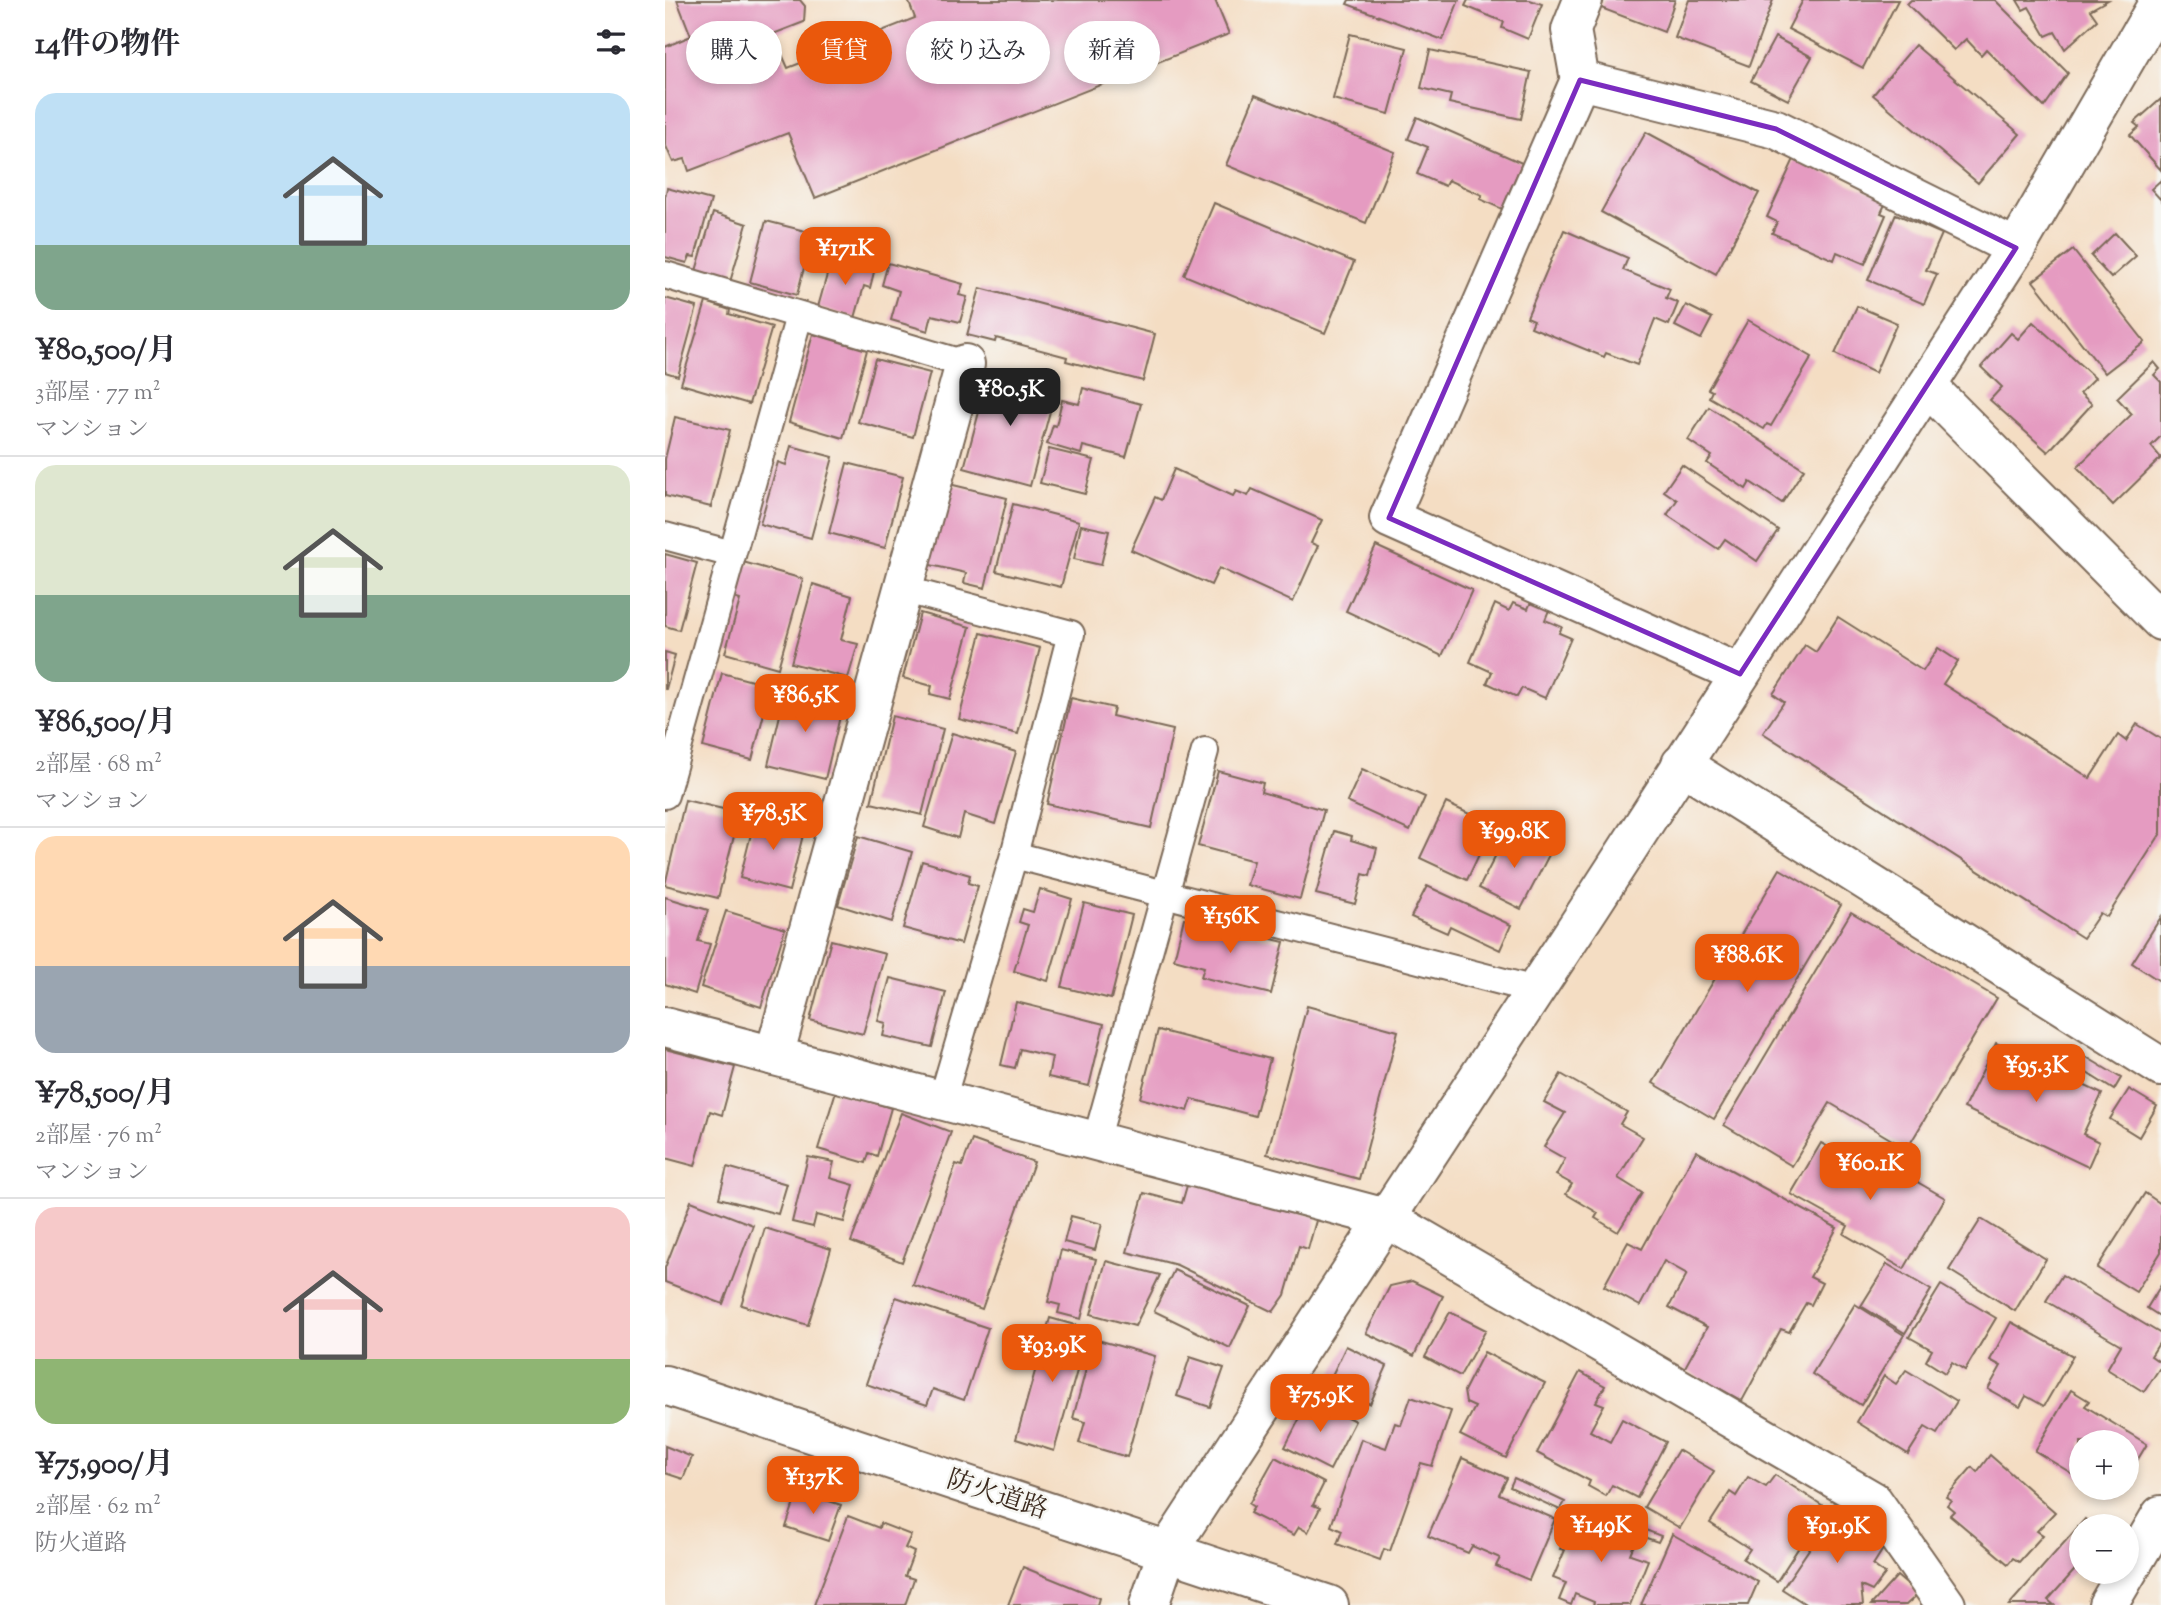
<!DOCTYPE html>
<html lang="ja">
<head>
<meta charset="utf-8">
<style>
	body { margin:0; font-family:"Sorts Mill Goudy","Noto Serif JP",serif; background:#f2f2f3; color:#2b2b33; height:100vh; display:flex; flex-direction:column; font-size:26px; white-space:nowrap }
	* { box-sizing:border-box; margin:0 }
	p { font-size:23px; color:#7c7c81 }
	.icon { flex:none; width:38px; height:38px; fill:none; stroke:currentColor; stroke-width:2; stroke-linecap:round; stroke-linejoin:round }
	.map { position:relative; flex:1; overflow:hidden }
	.panel { display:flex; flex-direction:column; background:#fff; width:665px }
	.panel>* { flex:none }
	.top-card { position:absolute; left:21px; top:21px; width:665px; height:63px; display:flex; gap:14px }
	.fabs { position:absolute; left:1404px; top:1430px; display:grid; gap:14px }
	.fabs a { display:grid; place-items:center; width:70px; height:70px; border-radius:50%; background:#fff; box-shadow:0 4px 10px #0003; font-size:35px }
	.price { position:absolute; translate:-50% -60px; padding:0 16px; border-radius:14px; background:#ea580c; color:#fff; font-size:23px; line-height:46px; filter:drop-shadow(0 2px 4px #0008) }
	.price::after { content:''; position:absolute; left:50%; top:42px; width:21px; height:16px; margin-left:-10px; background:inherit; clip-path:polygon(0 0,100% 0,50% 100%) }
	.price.active { background:#222; color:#fff }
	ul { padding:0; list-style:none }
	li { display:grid; align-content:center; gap:14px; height:371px; padding:0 35px }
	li+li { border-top:2px solid #e1e1e2 }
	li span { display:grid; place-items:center; height:217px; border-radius:21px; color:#555 }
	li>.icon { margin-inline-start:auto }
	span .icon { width:126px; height:126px; fill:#fffc; stroke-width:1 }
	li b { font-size:30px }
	h2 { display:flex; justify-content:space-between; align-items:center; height:84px; padding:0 35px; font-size:30px }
	.chip { padding:0 24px; border-radius:32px; background:#fff; box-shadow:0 4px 10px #0003; font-size:24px; line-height:63px }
	.chip.active { background:#ea580c; color:#fff }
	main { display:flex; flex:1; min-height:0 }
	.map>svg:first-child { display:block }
	.building { fill:#e59bc1 }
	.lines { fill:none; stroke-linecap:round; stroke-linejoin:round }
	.service-casing { stroke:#7c6958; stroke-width:30 }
	.minor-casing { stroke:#7c6958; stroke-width:42 }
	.tertiary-casing { stroke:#7c6958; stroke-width:42 }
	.service { stroke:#fff; stroke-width:26 }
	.minor { stroke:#fff; stroke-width:38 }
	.tertiary { stroke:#fff; stroke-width:38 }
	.marked { fill:none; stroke:#7b2cbf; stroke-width:5; stroke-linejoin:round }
	.labels { text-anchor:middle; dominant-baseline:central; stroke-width:5; stroke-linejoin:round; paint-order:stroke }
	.street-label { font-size:26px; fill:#3b2a1e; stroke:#f6f6f2 }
</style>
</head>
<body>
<main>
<section class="panel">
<h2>14件の物件<svg class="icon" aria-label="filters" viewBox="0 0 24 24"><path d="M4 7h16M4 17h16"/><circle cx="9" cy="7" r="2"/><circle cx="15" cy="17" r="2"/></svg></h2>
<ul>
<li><span style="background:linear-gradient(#bfe0f5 70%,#7fa58c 0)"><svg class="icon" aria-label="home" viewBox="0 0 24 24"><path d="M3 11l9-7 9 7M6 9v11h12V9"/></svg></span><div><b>¥80,500/月</b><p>3部屋 · 77 m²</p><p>マンション</p></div></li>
<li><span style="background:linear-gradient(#dfe7d0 60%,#7fa58c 0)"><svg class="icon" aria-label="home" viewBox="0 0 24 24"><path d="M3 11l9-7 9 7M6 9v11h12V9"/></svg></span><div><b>¥86,500/月</b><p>2部屋 · 68 m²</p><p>マンション</p></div></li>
<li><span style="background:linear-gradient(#ffd9b3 60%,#9aa5b1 0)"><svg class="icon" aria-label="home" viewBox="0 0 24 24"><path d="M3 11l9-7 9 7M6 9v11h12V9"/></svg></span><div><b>¥78,500/月</b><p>2部屋 · 76 m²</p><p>マンション</p></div></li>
<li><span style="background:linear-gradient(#f6c9c9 70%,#8fb573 0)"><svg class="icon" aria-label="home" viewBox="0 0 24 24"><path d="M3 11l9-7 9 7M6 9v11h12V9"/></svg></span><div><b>¥75,900/月</b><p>2部屋 · 62 m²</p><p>防火道路</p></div></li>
</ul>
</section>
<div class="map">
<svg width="1496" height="1605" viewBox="0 0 1496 1605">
	<rect width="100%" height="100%" fill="#f6f6f2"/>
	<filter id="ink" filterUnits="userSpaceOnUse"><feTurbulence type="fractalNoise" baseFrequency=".0143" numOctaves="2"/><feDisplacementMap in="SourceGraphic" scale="14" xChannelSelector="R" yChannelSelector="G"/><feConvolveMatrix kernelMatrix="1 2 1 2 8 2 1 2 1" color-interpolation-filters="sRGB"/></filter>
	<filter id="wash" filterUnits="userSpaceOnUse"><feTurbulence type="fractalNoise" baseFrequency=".00686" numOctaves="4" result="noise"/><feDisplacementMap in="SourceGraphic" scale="28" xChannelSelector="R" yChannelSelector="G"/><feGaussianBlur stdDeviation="1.57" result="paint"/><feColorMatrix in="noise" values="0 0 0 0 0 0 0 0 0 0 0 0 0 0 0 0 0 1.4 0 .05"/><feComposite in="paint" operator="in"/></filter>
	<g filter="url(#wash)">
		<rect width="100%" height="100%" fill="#f4ddc3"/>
		<g id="blocks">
			<g class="building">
				<path d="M12 0H135L140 6 139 22 108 34 123 68 250 18 243 0H550L564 34 150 198 123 133 24 171 20 159 8 162 0 144V47L26 36Z"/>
				<path d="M684 0H794L778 40 682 4Z"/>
				<path d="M803 0H865L877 4 863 39 837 28 839 22 800 6Z"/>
				<path d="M939 0H1010L999 32 936 8Z"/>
				<path d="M1024 0H1108L1084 66 1010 38Z"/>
				<path d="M1138 0H1233L1198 68 1123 29Z"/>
				<path d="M1246 0H1330L1403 73 1379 107 1321 49 1316 55 1301 39 1289 50 1242 4Z"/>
				<path d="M1352 0H1443L1425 10 1432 20 1400 49 1390 32 1381 36 1364 7 1358 10Z"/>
				<path d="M685 34 742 48 724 114 668 99Z"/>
				<path d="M1110 37 1147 57 1123 100 1086 81Z"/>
				<path d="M1250 45 1355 134 1313 183 1208 95Z"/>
				<path d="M765 50 866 72 856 119 784 103 786 95 756 88Z"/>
				<path d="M590 95 730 152 701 223 561 165Z"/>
				<path d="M1496 99V170L1465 135 1474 127 1469 123Z"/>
				<path d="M752 117 857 163 837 209 815 199 817 195 783 180 780 186 752 174 763 147 743 139Z"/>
				<path d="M981 132 1094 193 1051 274 936 212Z"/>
				<path d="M1129 159 1222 200 1216 213 1221 215 1200 264 1172 252 1169 260 1107 233 1112 222 1102 217Z"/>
				<path d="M1496 180V200L1486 189Z"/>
				<path d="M2 188 46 200 30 257 25 256 22 263 0 257V197Z"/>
				<path d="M549 203 689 262 660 333 519 275Z"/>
				<path d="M48 213 82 224 65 282 31 271Z"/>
				<path d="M1231 214 1277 234 1261 270 1272 274 1259 304 1203 280Z"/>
				<path d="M101 221 148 233 132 295 85 282Z"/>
				<path d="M899 230 963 258 958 270 1005 289 1001 298 1013 303 1004 325 990 319 972 365 941 353 939 357 866 327 869 320 862 317Z"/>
				<path d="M1450 233 1471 256 1446 278 1426 256Z"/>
				<path d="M1408 250 1480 342 1440 373 1368 281Z"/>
				<path d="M167 257 210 268 205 288 199 286 190 318 153 307Z"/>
				<path d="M223 263 298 284 294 295 302 297 295 322 267 315 263 331 226 320 234 291 217 285Z"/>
				<path d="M315 288 490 334 478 381 401 361 402 357 331 338 330 342 302 335Z"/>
				<path d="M0 298 32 307 13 376 0 372Z"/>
				<path d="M41 302 65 310 64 314 107 327 84 404 16 384Z"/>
				<path d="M1021 305 1047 318 1036 339 1010 326Z"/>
				<path d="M1192 306 1232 323 1210 373 1170 354Z"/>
				<path d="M1083 320 1147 357 1106 426 1102 424 1099 429 1044 397 1047 391 1043 389Z"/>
				<path d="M1368 322 1430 378 1415 393 1427 404 1383 452 1325 400 1337 387 1316 367 1346 333 1353 339Z"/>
				<path d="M148 334 202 350 178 438 124 422Z"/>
				<path d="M210 359 265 373 248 437 193 422Z"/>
				<path d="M1489 362 1495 369 1489 375 1496 382V436L1486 446 1496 458 1448 505 1412 467 1467 414 1452 398Z"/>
				<path d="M325 371 391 389 365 486 299 468Z"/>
				<path d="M418 388 476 404 461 457 418 446 416 454 382 444 388 425 391 426 397 400 414 404Z"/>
				<path d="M1044 407 1139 469 1117 503 1085 482 1081 489 1042 463 1047 456 1023 440Z"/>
				<path d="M10 417 65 430 46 507 0 496V459Z"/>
				<path d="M126 446 168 457 146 538 95 524 113 462 121 465Z"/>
				<path d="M384 449 429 460 420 494 375 483Z"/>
				<path d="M182 463 238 477 220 548 164 533Z"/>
				<path d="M1017 465 1113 530 1092 561 1060 539 1053 549 1002 515 1012 500 999 491Z"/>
				<path d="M509 469 568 496 571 491 583 496 587 489 657 520 646 543 653 546 628 602 554 568 546 585 466 550 490 497 496 500Z"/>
				<path d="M280 483 342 498 320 588 299 583 301 573 261 564Z"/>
				<path d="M348 504 414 521 396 587 331 571Z"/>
				<path d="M416 525 444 531 436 565 409 559Z"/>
				<path d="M711 546 807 590 777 656 681 611Z"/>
				<path d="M0 554 32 563 14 630 0 626Z"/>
				<path d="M78 562 138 579 113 668 60 653 75 600 68 598Z"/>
				<path d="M148 584 187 596 176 640 193 644 183 678 126 663Z"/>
				<path d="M866 602 884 610 880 620 897 627 894 633 906 638 880 698 857 688 852 697 822 683 827 672 805 662 830 604 844 611 848 603 863 609Z"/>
				<path d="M255 613 305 627 285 699 265 694 267 686 238 678Z"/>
				<path d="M1173 617 1258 671 1273 648 1293 661 1278 684 1425 778 1453 735 1461 741 1472 724 1496 739V833L1442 917 1435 913 1418 938 1098 733 1119 702 1108 694 1140 645 1151 652Z"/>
				<path d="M316 633 375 648 353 734 294 719Z"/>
				<path d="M0 652 10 655 1 689H0Z"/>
				<path d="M57 673 106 686 87 760 38 747Z"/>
				<path d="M121 690 178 704 160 779 103 765Z"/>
				<path d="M406 698 449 708 447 716 508 730 486 828 382 804Z"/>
				<path d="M227 716 278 729 257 815 206 803Z"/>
				<path d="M287 733 351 752 330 824 299 814 293 838 259 827Z"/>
				<path d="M697 769 760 797 745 831 682 802Z"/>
				<path d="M553 771 598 783 596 792 659 810 635 899 582 885 589 861 533 846Z"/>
				<path d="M20 800 75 813 53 898 0 885Z"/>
				<path d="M781 803 828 825 802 880 755 858Z"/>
				<path d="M91 814 140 827 124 891 75 878Z"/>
				<path d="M669 831 687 836 686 840 712 848 705 876 698 874 690 904 651 894Z"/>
				<path d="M843 831 885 853 856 909 814 888Z"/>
				<path d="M193 836 247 852 227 922 173 905Z"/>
				<path d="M257 861 305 875 303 883 313 886 296 944 238 928Z"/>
				<path d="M1115 869 1176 905 1049 1119 988 1083Z"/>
				<path d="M762 886 846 925 835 950 785 926 782 933 746 917Z"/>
				<path d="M375 889 407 899 383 981 349 971 363 925 354 922 358 909 368 912Z"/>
				<path d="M0 897 43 910 33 941 45 944 30 994 0 984Z"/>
				<path d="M419 903 467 915 446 999 397 987Z"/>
				<path d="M61 911 120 929 96 1007 36 987Z"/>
				<path d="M1186 912 1332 998 1242 1149 1165 1103 1127 1166 1059 1125Z"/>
				<path d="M1496 917V982L1467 963Z"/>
				<path d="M519 918 619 942 606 994 536 977 539 967 509 959Z"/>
				<path d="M166 940 220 954 198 1034 145 1020Z"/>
				<path d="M225 978 281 992 267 1047 218 1036 221 1023 213 1021Z"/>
				<path d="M351 1002 439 1024 424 1086 383 1077 387 1057 355 1049 350 1068 336 1065Z"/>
				<path d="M642 1006 733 1031 694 1179 602 1154Z"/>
				<path d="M493 1030 605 1059 590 1116 527 1099 523 1111 475 1098Z"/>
				<path d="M1331 1043 1437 1094 1418 1134 1434 1142 1423 1167 1299 1108Z"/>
				<path d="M0 1049 70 1067 57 1115 45 1111 30 1166 0 1158Z"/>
				<path d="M1413 1052 1456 1078 1449 1090 1406 1063Z"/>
				<path d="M896 1074 962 1112 955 1124 978 1137 953 1178 977 1193 953 1232 930 1218 933 1213 901 1194 907 1184 891 1175 900 1159 879 1147 900 1113 879 1102Z"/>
				<path d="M1464 1089 1492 1106 1474 1137 1445 1119Z"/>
				<path d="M171 1091 226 1108 212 1156 204 1153 201 1163 153 1149Z"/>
				<path d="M236 1113 286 1132 237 1262 186 1242Z"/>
				<path d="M307 1140 369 1162 317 1309 248 1285 291 1164 297 1166Z"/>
				<path d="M1156 1143 1176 1154 1181 1146 1238 1179 1240 1175 1280 1198 1239 1269 1179 1234 1183 1226 1126 1194Z"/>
				<path d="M1031 1151 1172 1228 1145 1277 1157 1283 1146 1305 1141 1303 1124 1332 1116 1329 1077 1401 1019 1369 1042 1327 1004 1307 1022 1274 999 1261 975 1306 939 1286 963 1242 977 1249Z"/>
				<path d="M143 1157 169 1162 165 1178 189 1185 179 1222 151 1215 148 1227 127 1222Z"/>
				<path d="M62 1167 122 1184 113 1214 54 1198Z"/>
				<path d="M523 1182 652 1217 643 1249 634 1246 620 1295 608 1312 512 1265 462 1252 479 1193 517 1203Z"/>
				<path d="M1480 1193 1496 1204V1252L1471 1292 1432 1268Z"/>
				<path d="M26 1201 88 1225 58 1304 0 1282V1268Z"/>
				<path d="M406 1216 437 1224 430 1250 399 1242Z"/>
				<path d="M1316 1219 1381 1259 1350 1311 1284 1270Z"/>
				<path d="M100 1228 166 1249 143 1325 76 1305Z"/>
				<path d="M396 1250 431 1259 416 1319 393 1313 395 1305 383 1302Z"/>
				<path d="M441 1261 495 1275 470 1326 426 1314Z"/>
				<path d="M1222 1264 1266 1290 1240 1333 1196 1306Z"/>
				<path d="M509 1270 585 1306 565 1348 489 1311Z"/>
				<path d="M1397 1275 1496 1334V1340L1486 1356 1496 1363V1370L1494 1369 1479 1392 1442 1369 1456 1345 1381 1301Z"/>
				<path d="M747 1281 778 1296 749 1356 701 1333 725 1286Z"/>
				<path d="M1276 1285 1331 1318 1300 1370 1287 1362 1280 1373 1261 1361 1267 1350 1244 1337Z"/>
				<path d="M1496 1285V1317L1482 1308Z"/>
				<path d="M231 1297 323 1328 299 1400 268 1389 262 1405 201 1384Z"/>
				<path d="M1190 1304 1239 1335 1196 1405 1147 1374Z"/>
				<path d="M785 1312 821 1330 795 1376 760 1357Z"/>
				<path d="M385 1318 424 1329 389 1451 351 1439Z"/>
				<path d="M1346 1322 1408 1356 1379 1406 1361 1396 1355 1407 1323 1389 1336 1366 1325 1360Z"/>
				<path d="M429 1339 490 1356 462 1457 414 1443 420 1422 408 1418Z"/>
				<path d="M681 1346 722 1366 705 1404 699 1401 695 1408 659 1392Z"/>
				<path d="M819 1352 880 1383 841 1458 795 1435 810 1407 801 1403 799 1391Z"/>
				<path d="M525 1357 559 1368 545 1407 512 1396Z"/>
				<path d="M1241 1370 1292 1401 1272 1434 1260 1427 1243 1454 1192 1422 1219 1376 1231 1384Z"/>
				<path d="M915 1372 940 1386 931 1402 939 1405 925 1431 945 1442 957 1419 1001 1442 972 1498 947 1485 941 1496 923 1486 925 1481 872 1453Z"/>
				<path d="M1406 1390 1424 1401 1420 1406 1482 1444 1461 1479V1442H1416V1479L1370 1451Z"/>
				<path d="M746 1397 786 1411 767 1466 756 1463 725 1551 719 1549 715 1560 672 1544 677 1531 666 1526 696 1439 721 1448 730 1423 736 1425Z"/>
				<path d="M645 1398 690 1421 665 1470 620 1447Z"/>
				<path d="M0 1446 27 1457 18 1479 0 1473Z"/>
				<path d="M1013 1450 1049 1471 1015 1528 979 1507Z"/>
				<path d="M1325 1455 1390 1512 1372 1531 1378 1535 1354 1562 1348 1558 1343 1564 1285 1515 1289 1511 1282 1505 1286 1500 1281 1497 1307 1467 1312 1472Z"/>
				<path d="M610 1457 659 1483 648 1505 655 1508 643 1532 634 1527 629 1535 585 1513 589 1507 584 1504Z"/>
				<path d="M797 1458 842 1478 834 1494 890 1519 864 1580 831 1566 835 1558 807 1546 803 1553 763 1536Z"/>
				<path d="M1110 1475 1160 1507 1112 1581 1078 1559 1085 1549 1045 1523 1065 1492 1071 1496 1083 1477 1101 1487Z"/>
				<path d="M849 1478 900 1502 895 1510 845 1487Z"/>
				<path d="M1430 1488H1456L1449 1499Z"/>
				<path d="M133 1491 176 1505 163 1541 121 1527Z"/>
				<path d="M1172 1508 1197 1523 1218 1549 1208 1565 1220 1574 1207 1591 1196 1586 1198 1605H1142L1117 1589Z"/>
				<path d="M183 1516 214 1528 215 1523 246 1535 240 1548 249 1552 240 1576 249 1579 240 1605H149Z"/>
				<path d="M908 1516 958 1537 963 1523 996 1536 993 1542 973 1535 965 1554 983 1560 965 1605H928L929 1602 910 1594 906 1605 894 1600 901 1583 888 1578 900 1550 895 1549Z"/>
				<path d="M1420 1519 1428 1526H1416V1563L1383 1600 1389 1605H1344Z"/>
				<path d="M1007 1534 1093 1582 1083 1605H976Z"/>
				<path d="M358 1567 434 1598 432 1605H343Z"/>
				<path d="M1232 1576 1253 1594 1241 1605H1206Z"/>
			</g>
		</g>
	</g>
	<g filter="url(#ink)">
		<use href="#blocks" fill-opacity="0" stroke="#7c6958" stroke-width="2"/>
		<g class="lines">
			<defs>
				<g id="service">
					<path d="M0 275 300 364"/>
					<path d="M0 536 67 554"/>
					<path d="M237 589 406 634 349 855 277 1100"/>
					<path d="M0 795 134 316"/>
					<path d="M349 855 870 990"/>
					<path d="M431 1141 540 751"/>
				</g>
				<g id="minor">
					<path d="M915 80 906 30 918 0"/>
					<path d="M1262 386 1496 621"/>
					<path d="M1075 674 724 518 915 80 1111 129 1351 248"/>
					<path d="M1016 764 1496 1067"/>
					<path d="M0 1027 721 1218 1208 1501 1281 1605"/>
					<path d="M109 1056 300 364"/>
					<path d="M484 1605 502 1552 927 904 1351 248 1495 0"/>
					<path d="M1443 1605 1496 1515"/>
				</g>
				<path id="tertiary" d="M0 1385 664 1605"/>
			</defs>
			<use href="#service" class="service-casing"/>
			<use href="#minor" class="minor-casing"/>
			<use href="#tertiary" class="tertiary-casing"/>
			<use href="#service" class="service"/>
			<use href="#minor" class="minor"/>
			<use href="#tertiary" class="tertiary"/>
		</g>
	</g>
	<path class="marked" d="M915 80 1111 129 1351 248 1075 674 724 518Z"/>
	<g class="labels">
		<g class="street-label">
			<text transform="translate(332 1496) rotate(18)">防火道路</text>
		</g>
	</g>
</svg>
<div class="fabs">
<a>+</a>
<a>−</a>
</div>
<b class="price" style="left:180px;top:287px">¥171K</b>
<b class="price active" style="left:345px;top:428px">¥80.5K</b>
<b class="price" style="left:140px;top:734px">¥86.5K</b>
<b class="price" style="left:108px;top:852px">¥78.5K</b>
<b class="price" style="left:849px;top:870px">¥99.8K</b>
<b class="price" style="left:565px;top:955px">¥156K</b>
<b class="price" style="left:1082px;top:994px">¥88.6K</b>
<b class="price" style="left:1371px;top:1104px">¥95.3K</b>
<b class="price" style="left:1205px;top:1202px">¥60.1K</b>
<b class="price" style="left:387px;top:1384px">¥93.9K</b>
<b class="price" style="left:655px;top:1434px">¥75.9K</b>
<b class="price" style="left:148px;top:1516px">¥137K</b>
<b class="price" style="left:936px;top:1564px">¥149K</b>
<b class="price" style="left:1172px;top:1565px">¥91.9K</b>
<div class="top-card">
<a class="chip">購入</a>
<a class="chip active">賃貸</a>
<a class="chip">絞り込み</a>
<a class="chip">新着</a>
</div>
</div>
</main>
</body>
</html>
